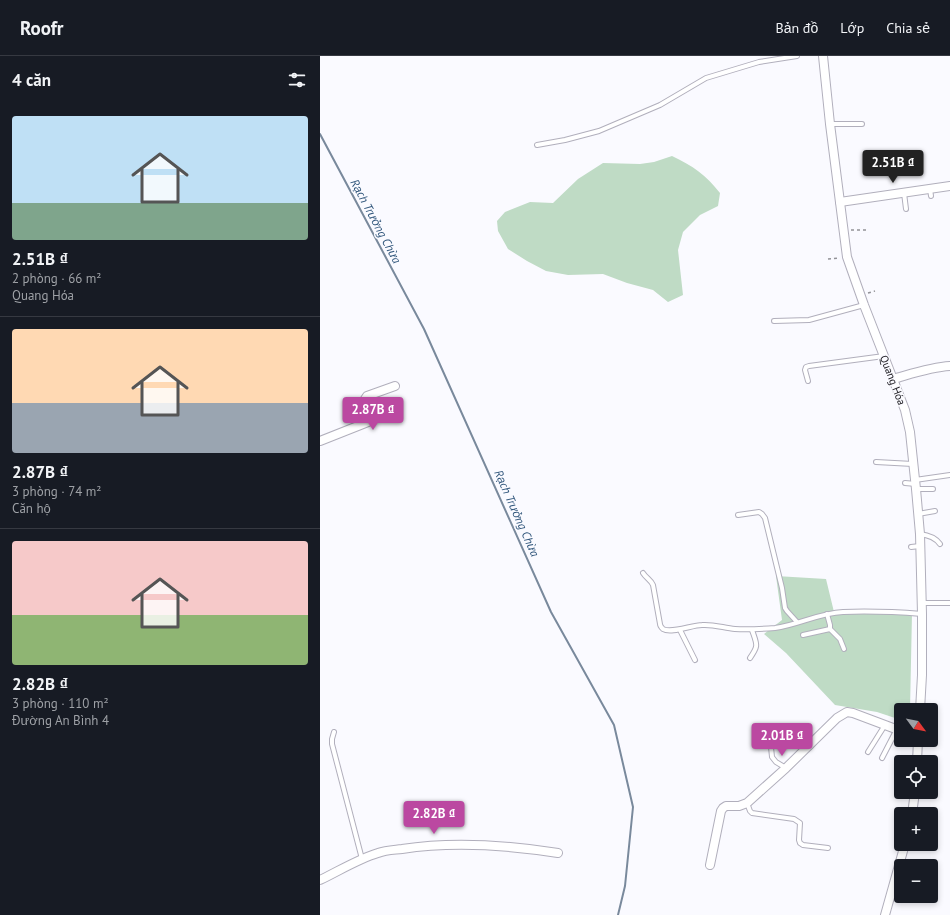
<!DOCTYPE html>
<html lang="vi">
<head>
<meta charset="utf-8">
<style>
	body { margin:0; font-family:"PT Sans",sans-serif; background:#20242c; color:#f1f3f6; height:100vh; display:flex; flex-direction:column; font-size:15px; white-space:nowrap }
	* { box-sizing:border-box; margin:0 }
	p { font-size:13px; color:#9ea1a6 }
	.icon { flex:none; width:22px; height:22px; fill:none; stroke:currentColor; stroke-width:2; stroke-linecap:round; stroke-linejoin:round }
	.map { position:relative; flex:1; overflow:hidden }
	.panel { display:flex; flex-direction:column; background:#171b24; width:320px }
	.panel>* { flex:none }
	.needle { width:26px; rotate:122deg }
	.controls { position:absolute; left:574px; top:647px; display:grid; gap:8px }
	.controls a { display:grid; place-items:center; width:44px; height:44px; border-radius:4px; background:#171b24; box-shadow:0 2px 6px #0003; font-size:20px }
	.price { position:absolute; translate:-50% -34px; padding:0 9px; border-radius:4px; background:#bb48a1; color:#fff; font-size:13px; line-height:26px; filter:drop-shadow(0 1px 2px #0008) }
	.price::after { content:''; position:absolute; left:50%; top:24px; width:12px; height:9px; margin-left:-6px; background:inherit; clip-path:polygon(0 0,100% 0,50% 100%) }
	.price.on { background:#222; color:#fff }
	ul { padding:0; list-style:none }
	li { display:grid; align-content:center; gap:8px; height:212px; padding:0 12px }
	li+li { border-top:1px solid #363941 }
	li span { display:grid; place-items:center; height:124px; border-radius:4px; color:#555 }
	li>.icon { margin-inline-start:auto }
	span .icon { width:72px; height:72px; fill:#fffc; stroke-width:1 }
	li b { font-size:17px }
	h2 { display:flex; justify-content:space-between; align-items:center; height:48px; padding:0 12px; font-size:17px }
	header { display:flex; align-items:center; gap:24px; box-sizing:border-box; height:56px; padding:0 20px; background:#171b24; border-bottom:1px solid #363941 }
	header strong { font-size:19px }
	nav { display:flex; gap:22px; margin-inline-start:auto; font-size:14px }
	main { display:flex; flex:1; min-height:0 }
	.map>svg:first-child { display:block }
	.green { fill:#bfdbc5 }
	.lines { fill:none; stroke-linecap:round; stroke-linejoin:round }
	.stream { stroke:#79899c; stroke-width:2 }
	.lane-casing { stroke:#b1afbc; stroke-width:6 }
	.street-casing { stroke:#b1afbc; stroke-width:10 }
	.path { stroke:#929297; stroke-width:1.5; stroke-dasharray:3 3; stroke-linecap:butt }
	.lane { stroke:#fff; stroke-width:4 }
	.street { stroke:#fff; stroke-width:8 }
	.labels { text-anchor:middle; dominant-baseline:central; stroke-width:3; stroke-linejoin:round; paint-order:stroke }
	.street-label { font-size:11px; fill:#222126; stroke:#fafaff }
	.water-label { font-size:12px; font-style:italic; fill:#33587d; stroke:#fafaff }
</style>
</head>
<body>
<header>
<strong>Roofr</strong>
<nav><a>Bản đồ</a><a>Lớp</a><a>Chia sẻ</a></nav>
</header>
<main>
<section class="panel">
<h2>4 căn<svg class="icon" aria-label="filters" viewBox="0 0 24 24"><path d="M4 7h16M4 17h16"/><circle cx="9" cy="7" r="2"/><circle cx="15" cy="17" r="2"/></svg></h2>
<ul>
<li><span style="background:linear-gradient(#bfe0f5 70%,#7fa58c 0)"><svg class="icon" aria-label="home" viewBox="0 0 24 24"><path d="M3 11l9-7 9 7M6 9v11h12V9"/></svg></span><div><b>2.51B ₫</b><p>2 phòng · 66 m²</p><p>Quang Hóa</p></div></li>
<li><span style="background:linear-gradient(#ffd9b3 60%,#9aa5b1 0)"><svg class="icon" aria-label="home" viewBox="0 0 24 24"><path d="M3 11l9-7 9 7M6 9v11h12V9"/></svg></span><div><b>2.87B ₫</b><p>3 phòng · 74 m²</p><p>Căn hộ</p></div></li>
<li><span style="background:linear-gradient(#f6c9c9 60%,#8fb573 0)"><svg class="icon" aria-label="home" viewBox="0 0 24 24"><path d="M3 11l9-7 9 7M6 9v11h12V9"/></svg></span><div><b>2.82B ₫</b><p>3 phòng · 110 m²</p><p>Đường An Bình 4</p></div></li>
</ul>
</section>
<div class="map">
<svg width="630" height="859" viewBox="0 0 630 859">
	<rect width="100%" height="100%" fill="#fafaff"/>
	<g class="green">
		<path d="M352 100C373 110 386 119 400 137L398 150 380 159 363 176 358 194 363 239 348 246 333 234 307 227 283 218 248 219 226 215 207 205 188 193 178 175 177 165 185 156 210 146 233 147 258 123 283 107 320 108 334 106Z"/>
		<path d="M456 520 506 523 514 556 592 557 590 654H581V664L557 656 515 649 466 597 444 578 462 564Z"/>
	</g>
	<g class="lines">
		<path class="stream" d="M0 78 104 273 231 556 294 669 313 751 305 830 298 859"/>
		<defs>
			<g id="lane">
				<path d="M510 68H542"/>
				<path d="M217 89 245 84 279 75 340 49 386 22 439 6 477 0"/>
				<path d="M610 133 611 140"/>
				<path d="M584 137 586 153"/>
				<path d="M454 265 489 264 544 249"/>
				<path d="M488 325 485 314 486 311 489 310 564 300"/>
				<path d="M556 406 593 408"/>
				<path d="M595 424 630 419"/>
				<path d="M585 427 596 428"/>
				<path d="M596 433H613"/>
				<path d="M598 458 615 455"/>
				<path d="M418 459 439 456 442 458 445 462 462 532 465 552 467 555 477 566"/>
				<path d="M600 478C608 479 615 481 620 488"/>
				<path d="M591 491 600 490"/>
				<path d="M323 517C326 522 331 524 333 529L340 568C340 569 342 572 343 573 351 578 372 569 382 569 393 568 404 572 415 573 428 574 442 573 455 572 478 569 499 557 523 556 549 555 576 556 602 558"/>
				<path d="M602 547H630"/>
				<path d="M507 558 510 569V573L520 583 524 593"/>
				<path d="M360 574 375 604"/>
				<path d="M483 579 510 573"/>
				<path d="M430 602C439 589 437 589 432 574"/>
				<path d="M14 676 12 683V688L42 803"/>
				<path d="M447 687 451 691 452 701 456 706 466 712"/>
				<path d="M548 696 565 669"/>
				<path d="M562 702 577 673"/>
				<path d="M427 747 430 755 432 757 474 763 480 767 479 784 480 787 483 789 508 792"/>
			</g>
			<g id="street">
				<path d="M503 0 510 68 527 201 544 249 585 354 590 376 596 433 600 478 602 558V619L600 654"/>
				<path d="M520 146 630 130"/>
				<path d="M573 323C591 318 611 311 630 310"/>
				<path d="M0 385 48 366C53 359 48 350 45 343L47 340 75 330"/>
				<path d="M597 706 598 684"/>
				<path d="M592 758 595 736"/>
				<path d="M390 809 401 755 403 752 406 750H419L427 747 466 712 517 662 527 656 533 657 581 675"/>
				<path d="M0 824C19 815 38 803 58 797 66 794 74 794 82 793 134 785 187 789 238 797"/>
				<path d="M565 859 585 788"/>
			</g>
		</defs>
		<use href="#lane" class="lane-casing"/>
		<use href="#street" class="street-casing"/>
		<g class="path">
			<path d="M531 174H546"/>
			<path d="M508 203 519 202"/>
			<path d="M548 237 555 235"/>
		</g>
		<use href="#lane" class="lane"/>
		<use href="#street" class="street"/>
	</g>
	<g class="labels">
		<g class="street-label">
			<text transform="translate(573 324) rotate(69)">Quang Hóa</text>
		</g>
		<g class="water-label">
			<text transform="translate(56 165) rotate(62)">Rạch Trưởng Chừa</text>
			<text transform="translate(197 457) rotate(66)">Rạch Trưởng Chừa</text>
		</g>
	</g>
</svg>
<div class="controls">
<a><svg class="needle" viewBox="-14 -14 28 28"><path d="M0-13l5 13h-10z" fill="#e53935"/><path d="M0 13l5-13h-10z" fill="#9ea1a6"/></svg></a>
<a><svg class="icon" aria-label="locate" viewBox="0 0 24 24"><circle cx="12" cy="12" r="6"/><path d="M12 2v4M12 18v4M2 12h4M18 12h4"/></svg></a>
<a>+</a>
<a>−</a>
</div>
<b class="price on" style="left:573px;top:128px">2.51B ₫</b>
<b class="price" style="left:53px;top:375px">2.87B ₫</b>
<b class="price" style="left:462px;top:701px">2.01B ₫</b>
<b class="price" style="left:114px;top:779px">2.82B ₫</b>
</div>
</main>
</body>
</html>
